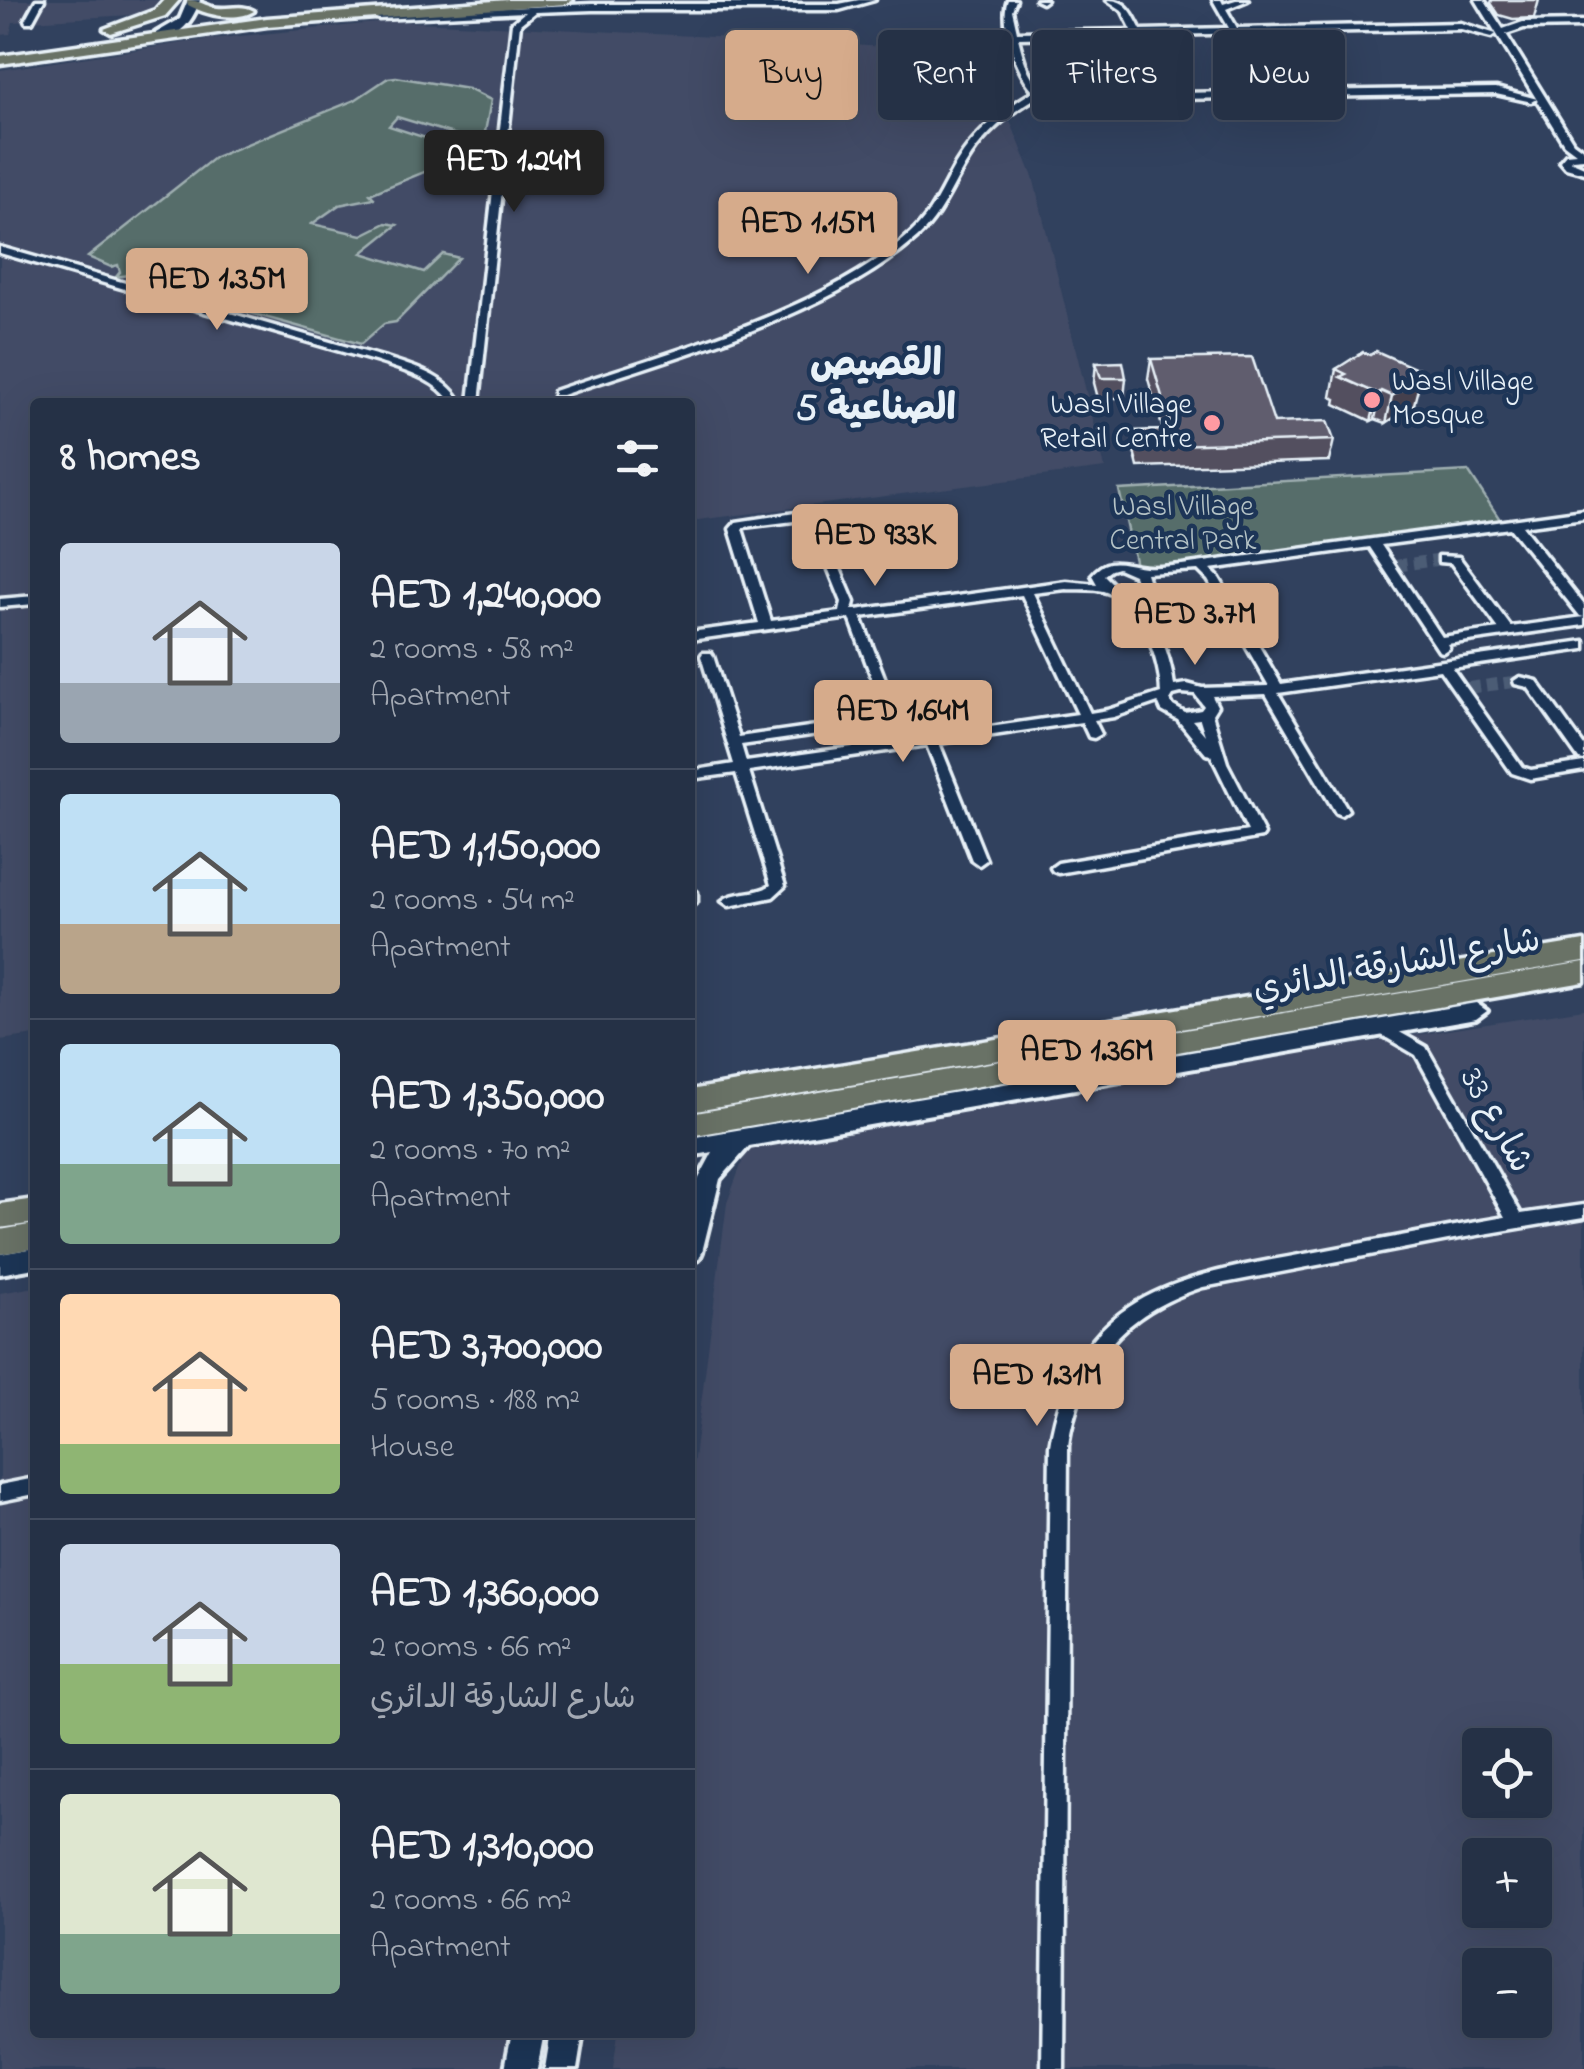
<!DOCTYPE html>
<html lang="en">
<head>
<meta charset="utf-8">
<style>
	body { margin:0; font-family:"Indie Flower","Playpen Sans Arabic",sans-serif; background:#2d394d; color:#f1f3f6; height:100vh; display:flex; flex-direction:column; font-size:38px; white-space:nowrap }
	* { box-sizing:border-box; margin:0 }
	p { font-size:32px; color:#a3a9b3 }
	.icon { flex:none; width:55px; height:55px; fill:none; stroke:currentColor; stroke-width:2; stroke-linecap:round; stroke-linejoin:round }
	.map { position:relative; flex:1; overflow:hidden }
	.panel { position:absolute; left:30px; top:398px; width:665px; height:1640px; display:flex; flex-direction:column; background:#253146; border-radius:10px; box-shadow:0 10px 40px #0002,0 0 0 2px #424c5f }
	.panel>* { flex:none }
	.hud { position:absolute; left:725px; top:30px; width:708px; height:90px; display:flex; gap:20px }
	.tools { position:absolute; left:1462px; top:1728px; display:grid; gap:20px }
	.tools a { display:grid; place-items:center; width:90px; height:90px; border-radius:10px; background:#253146; box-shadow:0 10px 40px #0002,0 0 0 2px #424c5f; font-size:50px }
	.price { position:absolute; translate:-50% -85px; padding:0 22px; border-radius:10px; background:#d6ab8b; color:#111; font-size:32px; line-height:65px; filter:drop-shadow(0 2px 5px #0008) }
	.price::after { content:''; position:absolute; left:50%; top:60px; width:30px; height:22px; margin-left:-15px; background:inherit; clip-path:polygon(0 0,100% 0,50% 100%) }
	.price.current { background:#222; color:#fff }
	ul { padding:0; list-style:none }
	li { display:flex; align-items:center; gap:30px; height:250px; padding:0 30px }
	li+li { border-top:2px solid #424c5f }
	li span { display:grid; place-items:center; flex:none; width:280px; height:200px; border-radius:10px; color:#555 }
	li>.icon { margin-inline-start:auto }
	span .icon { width:120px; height:120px; fill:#fffc; stroke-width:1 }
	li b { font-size:42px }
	h2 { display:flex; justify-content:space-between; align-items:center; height:120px; padding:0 30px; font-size:42px }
	.pill { padding:0 35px; border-radius:10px; background:#253146; box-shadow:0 10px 40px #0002,0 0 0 2px #424c5f; font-size:35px; line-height:90px }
	.pill.current { background:#d6ab8b; color:#111 }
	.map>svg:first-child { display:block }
	.built { fill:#424c66; fill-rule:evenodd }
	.green { fill:#566d6a; stroke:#9fafb1; stroke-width:2.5 }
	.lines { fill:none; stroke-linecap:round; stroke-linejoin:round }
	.street-tunnel { stroke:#4c5b75; stroke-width:12; stroke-dasharray:12 6; stroke-linecap:butt }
	.street-casing { stroke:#e8f1f8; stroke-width:7 }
	.secondary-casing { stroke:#e8f1f8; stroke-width:8 }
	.primary-casing { stroke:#e8f1f8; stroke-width:7 }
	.highway-casing { stroke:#e8f1f8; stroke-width:7 }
	.street { fill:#1d3557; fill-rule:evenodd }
	.secondary { fill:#1d3557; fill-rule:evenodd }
	.primary { fill:#697266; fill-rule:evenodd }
	.highway { fill:#697266; fill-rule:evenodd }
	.wall { fill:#53505f; stroke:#e8f1f8; stroke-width:2.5 }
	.shaded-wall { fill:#44414d; stroke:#e8f1f8; stroke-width:2.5 }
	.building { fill:#615d6e; stroke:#e8f1f8; stroke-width:2.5 }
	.poi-dot { fill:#ff9aa2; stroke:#1d3557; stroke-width:4 }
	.labels { text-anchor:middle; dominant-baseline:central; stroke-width:9; stroke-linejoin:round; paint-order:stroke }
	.far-poi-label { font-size:30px; fill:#e8f1f8; stroke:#1d3557; text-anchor:start }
	.far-park-label { font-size:30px; fill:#b5c3c6; stroke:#1d3557 }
	.street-label { font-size:35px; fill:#e8f1f8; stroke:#1d3557 }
	.far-district-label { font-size:38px; font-weight:bold; fill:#e8f1f8; stroke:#1d3557 }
</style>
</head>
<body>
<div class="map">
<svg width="1584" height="2069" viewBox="0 0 1584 2069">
	<rect width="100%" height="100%" fill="#31415e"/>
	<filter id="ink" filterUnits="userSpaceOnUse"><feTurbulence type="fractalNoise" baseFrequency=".01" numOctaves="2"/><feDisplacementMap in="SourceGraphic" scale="20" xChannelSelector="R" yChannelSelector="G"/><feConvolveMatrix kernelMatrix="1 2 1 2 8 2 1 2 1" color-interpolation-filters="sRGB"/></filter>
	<g filter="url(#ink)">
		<g class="built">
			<path d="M0 0H160L149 10 131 15 13 22 10 34 0 35Z"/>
			<path d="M396 21 733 38 735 51 827 50 828 44 1006 53 1013 90 987 117 1011 123 1033 177 1105 468 690 521V402H35V1035L0 1040V70L209 39Z"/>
			<path d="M1584 1009V2069H613L618 2033 690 2032V1489L727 1203 751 1138ZM1480 1745H1535V1800H1480ZM1480 1855H1535V1910H1480ZM1480 1965H1535V2020H1480Z"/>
			<path d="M35 1287V2032L515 2033 509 2069H0V1293Z"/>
		</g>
		<g class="green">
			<path d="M396 77 468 89 491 100 483 143 397 117 389 126 444 144 448 156 432 169 370 194 374 198 339 205 312 224 362 235 386 223 397 225 362 253 424 272 443 254 459 258 396 322 384 324 361 344 158 287 174 274 159 270 116 277 120 272 118 265 111 267 88 257 215 157 355 100 388 78Z"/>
			<path d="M1468 471 1503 524 1137 570 1119 490Z"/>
		</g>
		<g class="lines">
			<g class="street-tunnel">
				<path d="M1395 566 1443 559"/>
				<path d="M1468 688 1520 681"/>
			</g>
			<defs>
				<g id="street">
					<path d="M36 0H44L32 22H26L25 20Z"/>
					<path d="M859 0H875L839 10H592L535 12 520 24 479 402H469L512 23 525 12 379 19 376 18V14L592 4H839Z"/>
					<path d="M1008 0H1016L1012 10 1017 32 1132 30 1122 10 1107 0C1128 0 1132 13 1141 30L1229 28 1213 0H1221L1223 4 1236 0H1248L1226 9 1237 28 1461 23 1496 34 1492 37 1461 29 1018 38C1024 61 1029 85 1053 95L1496 88 1537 99 1532 102 1496 94 1052 101 1039 96C1013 111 988 130 971 156 953 183 942 216 917 238 828 317 673 357 562 395H554V391C665 353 823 312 910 234 932 215 942 188 956 164 975 132 1002 110 1034 91 1017 74 999 22 1008 0Z"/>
					<path d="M1036 0H1046L1042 3Z"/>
					<path d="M1476 0H1484L1503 29 1523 22 1584 21V27L1524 28 1506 34 1573 142 1584 150V158L1572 159 1570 161 1584 167V173L1566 168 1560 161 1566 154 1576 153 1564 144Z"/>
					<path d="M0 247 386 358C414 367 445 375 461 402H451C435 378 404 371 378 362L0 253Z"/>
					<path d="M1584 510V518L1522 526 1584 605V617L1580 616 1510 528 1381 545 1442 637 1499 629 1451 563 1439 562V556L1459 557 1511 627 1584 617V625L1447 644 1449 648 1443 652 1439 651 1370 547 1210 569 1219 578 1281 684 1584 641V649L1452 668 1522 767 1531 770 1584 762V770L1530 779 1512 773 1440 670 1278 693 1348 810 1341 815 1336 813 1266 694 1212 696 1217 706 1212 714 1227 763 1264 834 1262 837 1058 873 1053 871 1051 868 1058 863 1248 831 1211 755 1206 754 1178 720 1162 711 1158 702 1114 717 1094 720 1101 734 1094 738 1089 737 1082 722 939 743 986 860 979 865 972 860 927 745 749 771 785 886 773 897 729 906 722 901C735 890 756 896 771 885L736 773 690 779V771L734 764 701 656 703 653H711L713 656 739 737 886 716 850 618 690 640V632L759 623 730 529 736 522 802 512 818 517 854 602 852 610H856L1066 581 1097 584 1092 575C1107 557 1119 563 1138 566 1152 569 1168 566 1182 565ZM802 520 809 521 842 602 840 612 771 621 742 529 744 527ZM1118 568 1134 575 1136 580 1132 585 1115 586 1104 575 1111 570ZM1198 570 1208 580 1269 686 1202 688 1187 684 1174 686C1170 650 1154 615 1125 593L1140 591 1148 580 1146 573ZM1066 589C1078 590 1095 588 1106 592 1141 603 1161 661 1161 693L1108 710 1090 713 1033 593ZM1022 595 1078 714 908 739 861 617ZM1181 693 1195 694 1204 706 1201 710 1185 713 1173 706 1170 700 1173 695ZM1200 719 1205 735 1192 720ZM889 724 895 741 746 762 741 745Z"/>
					<path d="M35 596V604L0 607V599Z"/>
					<path d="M1520 677 1537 681 1584 746V760L1579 759 1528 687 1515 684 1514 681Z"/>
					<path d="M690 887 697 892V902L690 907Z"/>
					<path d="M1380 1021 1426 1047 1521 1214 1584 1205V1217L1448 1240 1203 1287C1122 1313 1081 1363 1068 1446L1064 2069H1042L1050 1446C1076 1288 1183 1276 1316 1252 1379 1240 1442 1228 1505 1217L1416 1055 1375 1031 1373 1027 1375 1023Z"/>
					<path d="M35 1478V1494L0 1501V1485Z"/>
				</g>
				<g id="secondary">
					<path d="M188 0H200C193 20 180 39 156 39V33L180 19Z"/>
					<path d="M1476 1003 1487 1011 1476 1019 749 1146 720 1179 702 1252 699 1259 690 1262V1195L713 1152 690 1156V1138Z"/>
					<path d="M35 1248V1268L0 1274V1254Z"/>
					<path d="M512 2032H544L537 2069H505Z"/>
					<path d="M551 2032H583L577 2069H545Z"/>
				</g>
				<g id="primary">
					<path d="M164 0H179L165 16 111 33 104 29 155 10Z"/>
					<path d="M187 0C198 0 202 4 212 7 227 11 241 3 254 11 236 22 206 15 188 5Z"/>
					<path d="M508 0H573L566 4 267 26 0 64V56L267 18Z"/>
				</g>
				<g id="highway">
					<path d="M1584 941V961L690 1112V1090Z"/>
					<path d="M1584 962V982L690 1136V1114Z"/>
					<path d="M35 1199V1223L0 1228V1204Z"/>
					<path d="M35 1224V1248L0 1254V1230Z"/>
				</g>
			</defs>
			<use href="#street" class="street-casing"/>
			<use href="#secondary" class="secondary-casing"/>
			<use href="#primary" class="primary-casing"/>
			<use href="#highway" class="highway-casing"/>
			<use href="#street" class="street"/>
			<use href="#secondary" class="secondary"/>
			<use href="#primary" class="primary"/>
			<use href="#highway" class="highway"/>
		</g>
		<g class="wall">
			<path d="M1492 0H1539L1534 18 1513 19 1499 15 1491 3Z"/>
			<path d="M1370 355 1417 369 1414 404 1386 423 1375 419 1371 421 1335 404 1336 399 1331 397 1336 369Z"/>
			<path d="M1151 359 1274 423 1334 440 1329 461 1138 467 1134 451 1136 431 1163 430 1148 379Z"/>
			<path d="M1096 363 1126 378 1124 398H1098L1094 383Z"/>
		</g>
		<g class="shaded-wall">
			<path d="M1417 369 1414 381 1421 377 1414 404 1386 423 1392 396 1412 373Z"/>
			<path d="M1381 391 1375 419 1371 421 1378 394Z"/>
		</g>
		<g class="building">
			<path d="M1376 351 1417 369 1412 373 1421 377 1392 396 1381 391 1378 394 1340 377 1346 374 1336 369 1363 352 1370 355Z"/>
			<path d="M1252 357 1274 423 1327 421 1334 440 1141 446 1136 431 1172 430 1151 359Z"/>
			<path d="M1123 362 1126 378H1101L1096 363Z"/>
		</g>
	</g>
	<g class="poi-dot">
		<circle cx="1372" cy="400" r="10"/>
		<circle cx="1212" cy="423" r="10"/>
	</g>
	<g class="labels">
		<g class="far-poi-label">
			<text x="1392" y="383">Wasl Village<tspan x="1392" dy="34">Mosque</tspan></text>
			<text x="1192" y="406" text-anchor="end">Wasl Village<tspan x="1192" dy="34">Retail Centre</tspan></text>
		</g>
		<g class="far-park-label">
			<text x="1183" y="508">Wasl Village<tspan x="1183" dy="34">Central Park</tspan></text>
		</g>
		<g class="street-label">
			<text transform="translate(1397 966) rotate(-10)">شارع الشارقة الدائري</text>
			<text transform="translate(1495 1121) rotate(61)">شارع 33</text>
		</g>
		<g class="far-district-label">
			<text x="876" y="366">القصيص<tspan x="876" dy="44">الصناعية 5</tspan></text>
		</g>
	</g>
</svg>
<div class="tools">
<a><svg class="icon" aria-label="locate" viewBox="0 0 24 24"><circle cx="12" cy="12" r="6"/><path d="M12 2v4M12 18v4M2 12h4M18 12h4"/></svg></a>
<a>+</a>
<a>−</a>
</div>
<b class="price current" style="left:514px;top:215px">AED 1.24M</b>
<b class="price" style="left:808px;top:277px">AED 1.15M</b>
<b class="price" style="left:217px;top:333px">AED 1.35M</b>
<b class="price" style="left:875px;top:589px">AED 933K</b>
<b class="price" style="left:1195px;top:668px">AED 3.7M</b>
<b class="price" style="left:903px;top:765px">AED 1.64M</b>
<b class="price" style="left:1087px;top:1105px">AED 1.36M</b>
<b class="price" style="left:1037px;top:1429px">AED 1.31M</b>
<div class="hud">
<a class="pill current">Buy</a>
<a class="pill">Rent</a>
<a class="pill">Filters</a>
<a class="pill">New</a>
</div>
<section class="panel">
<h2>8 homes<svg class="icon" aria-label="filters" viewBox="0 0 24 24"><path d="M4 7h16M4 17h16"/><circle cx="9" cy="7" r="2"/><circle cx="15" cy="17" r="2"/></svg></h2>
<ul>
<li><span style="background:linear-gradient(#c9d6e8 70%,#9aa5b1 0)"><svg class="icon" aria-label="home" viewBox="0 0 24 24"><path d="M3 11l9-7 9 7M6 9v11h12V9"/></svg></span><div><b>AED 1,240,000</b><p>2 rooms · 58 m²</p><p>Apartment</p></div></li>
<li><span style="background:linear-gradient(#bfe0f5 65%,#b9a48a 0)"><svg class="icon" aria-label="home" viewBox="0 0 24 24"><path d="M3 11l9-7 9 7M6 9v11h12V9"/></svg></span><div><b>AED 1,150,000</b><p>2 rooms · 54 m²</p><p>Apartment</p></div></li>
<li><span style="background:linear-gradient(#bfe0f5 60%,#7fa58c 0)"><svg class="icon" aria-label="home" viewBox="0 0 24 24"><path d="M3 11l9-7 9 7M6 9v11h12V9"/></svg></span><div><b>AED 1,350,000</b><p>2 rooms · 70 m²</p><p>Apartment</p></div></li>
<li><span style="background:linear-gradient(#ffd9b3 75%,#8fb573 0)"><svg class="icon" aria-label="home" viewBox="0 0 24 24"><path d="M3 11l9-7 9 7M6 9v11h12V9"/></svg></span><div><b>AED 3,700,000</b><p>5 rooms · 188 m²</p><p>House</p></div></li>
<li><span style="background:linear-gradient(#c9d6e8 60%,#8fb573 0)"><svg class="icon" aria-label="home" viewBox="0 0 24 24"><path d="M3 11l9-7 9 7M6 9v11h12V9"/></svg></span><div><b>AED 1,360,000</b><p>2 rooms · 66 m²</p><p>شارع الشارقة الدائري</p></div></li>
<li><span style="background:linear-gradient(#dfe7d0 70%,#7fa58c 0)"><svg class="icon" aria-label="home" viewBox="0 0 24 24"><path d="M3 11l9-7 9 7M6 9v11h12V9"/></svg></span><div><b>AED 1,310,000</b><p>2 rooms · 66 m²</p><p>Apartment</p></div></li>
</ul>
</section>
</div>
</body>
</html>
